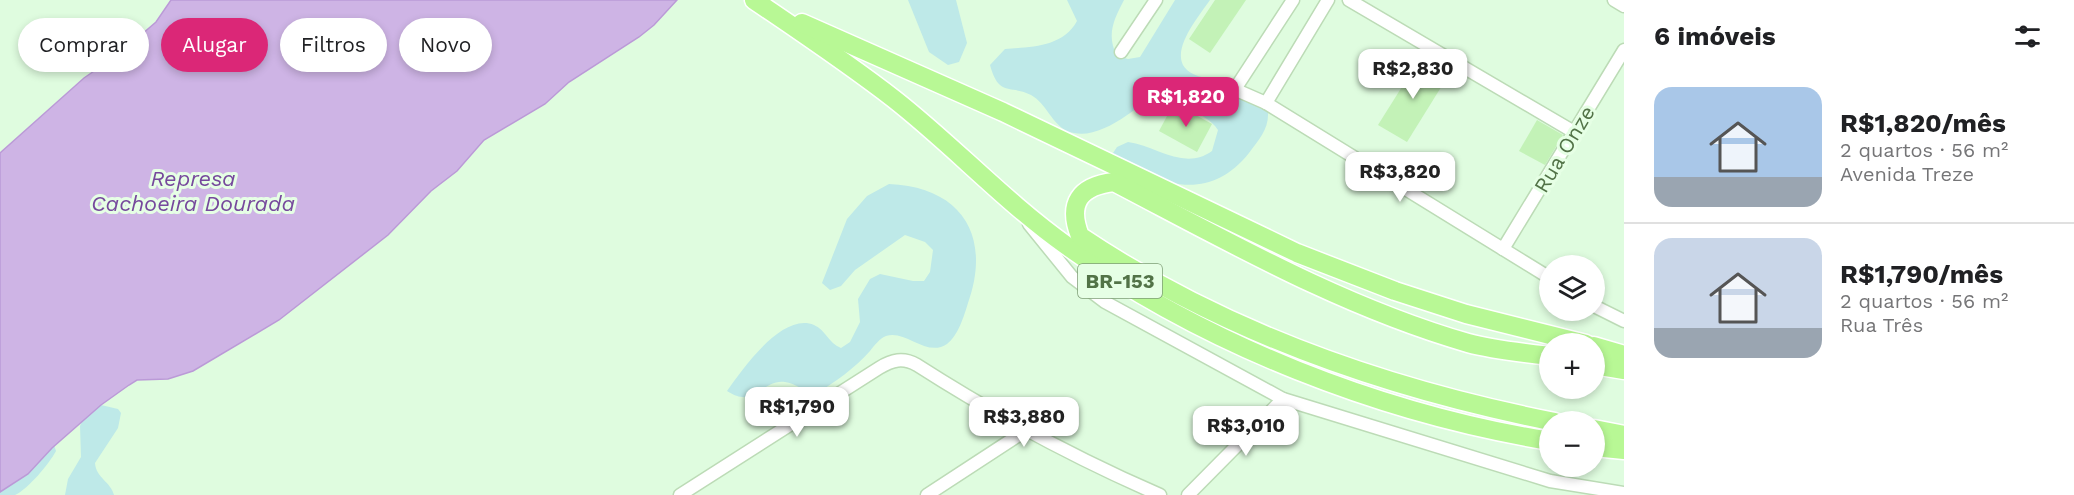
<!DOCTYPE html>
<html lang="pt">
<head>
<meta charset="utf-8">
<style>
	body { margin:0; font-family:"Work Sans",sans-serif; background:#f6f6f6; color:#202124; height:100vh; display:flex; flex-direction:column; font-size:22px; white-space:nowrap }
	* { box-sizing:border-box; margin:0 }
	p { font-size:20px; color:#757577 }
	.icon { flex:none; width:33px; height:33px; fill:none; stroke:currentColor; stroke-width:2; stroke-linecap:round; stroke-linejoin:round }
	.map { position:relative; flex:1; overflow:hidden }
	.panel { display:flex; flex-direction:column; background:#fff; width:450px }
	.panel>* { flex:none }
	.top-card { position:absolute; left:18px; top:18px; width:570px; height:54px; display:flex; gap:12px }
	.tools { position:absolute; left:1539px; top:255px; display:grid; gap:12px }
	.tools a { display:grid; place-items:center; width:66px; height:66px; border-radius:50%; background:#fff; box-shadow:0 3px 9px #0003; font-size:30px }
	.price { position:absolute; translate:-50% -51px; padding:0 14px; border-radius:12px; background:#fff; color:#222; font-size:20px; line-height:39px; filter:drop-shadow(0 2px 3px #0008) }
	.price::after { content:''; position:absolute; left:50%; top:36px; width:18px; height:14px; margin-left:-9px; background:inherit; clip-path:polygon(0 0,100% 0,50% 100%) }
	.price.active { background:#db2777; color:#fff }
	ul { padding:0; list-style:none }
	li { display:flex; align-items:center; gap:18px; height:150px; padding:0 30px }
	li+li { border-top:2px solid #e0e0e0 }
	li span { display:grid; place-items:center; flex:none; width:168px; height:120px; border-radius:18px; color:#555 }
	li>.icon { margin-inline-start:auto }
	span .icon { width:72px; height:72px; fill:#fffc; stroke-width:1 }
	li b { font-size:26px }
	h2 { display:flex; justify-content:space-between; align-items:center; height:72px; padding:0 30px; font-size:26px }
	.chip { padding:0 21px; border-radius:27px; background:#fff; box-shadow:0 3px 9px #0003; font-size:21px; line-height:54px }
	.chip.active { background:#db2777; color:#fff }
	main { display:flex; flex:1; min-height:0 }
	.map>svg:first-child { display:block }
	.green { fill:#bee9e8 }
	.water { fill:#ceb4e5; stroke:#bb9ad7; stroke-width:1.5 }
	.building { fill:#c3f2b7 }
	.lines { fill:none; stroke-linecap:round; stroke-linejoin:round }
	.minor-casing { stroke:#bcdbb6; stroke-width:15 }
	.highway-casing { stroke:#fff; stroke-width:21 }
	.minor { stroke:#fff; stroke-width:12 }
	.highway { stroke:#b8f895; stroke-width:18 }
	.labels { text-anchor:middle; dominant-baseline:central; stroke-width:6; stroke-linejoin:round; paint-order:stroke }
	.shield { fill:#e6ffe5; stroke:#7e9d76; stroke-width:1.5 }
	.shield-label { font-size:20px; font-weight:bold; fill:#527347 }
	.street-label { font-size:21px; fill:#527347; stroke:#e6ffe5 }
	.water-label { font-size:22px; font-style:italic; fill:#76499c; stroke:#e6ffe5 }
</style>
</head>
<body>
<main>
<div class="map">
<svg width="1624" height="495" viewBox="0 0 1624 495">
	<rect width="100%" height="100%" fill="#dffcdf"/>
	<g class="green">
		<path d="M908 0H956L967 43 959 62 948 65 929 52Z"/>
		<path d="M1067 0H1124C1114 19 1106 35 1117 56L1128 59 1140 57 1175 0H1210C1197 19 1159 63 1198 76 1210 80 1223 76 1235 81 1248 87 1259 101 1268 112 1269 129 1259 140 1249 153 1208 204 1160 185 1111 156L1117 147 1128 142C1157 146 1184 171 1212 151L1218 130C1211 119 1201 117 1193 108 1184 98 1180 93 1166 89 1140 102 1101 145 1067 131 1052 124 1046 103 1031 95 1010 84 999 98 990 65L1005 49C1031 47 1063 47 1077 21Z"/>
		<path d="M889 184C961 187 992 235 968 303 964 316 958 336 947 344 927 358 905 329 886 336 880 338 874 346 870 351 854 369 836 381 816 394 805 392 795 383 785 382 761 379 756 410 727 391 743 369 782 312 814 325 826 330 828 343 841 348L850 342 860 322 858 299 870 279 880 274 913 281H924L930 272 933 250 925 242 905 235 855 270 841 286 830 290 822 283 847 219 867 196Z"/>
		<path d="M101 405 118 409 121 413 118 428 95 463C96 478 111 482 114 495H65L68 479 81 457 80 426 84 417Z"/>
		<path d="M54 445 56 451C49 464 28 489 15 495 11 495 4 495 0 495V480Z"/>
	</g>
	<path class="water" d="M171 0H677L654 25 639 37 569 82 545 104 484 140 457 171 431 191 388 235 279 320 193 371 168 379 137 380 129 385 101 405 52 448 28 474 0 492V153L84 78 120 53 156 22Z"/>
	<g class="building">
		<path d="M1215 0H1246L1210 53 1189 39Z"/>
		<path d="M1420 58 1448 76 1407 142 1378 125Z"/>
		<path d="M1174 103 1212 124 1197 152 1159 131Z"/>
		<path d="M1537 120 1563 135 1545 165 1519 151Z"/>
	</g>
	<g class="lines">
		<defs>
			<g id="minor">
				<path d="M1349 0 1574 132"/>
				<path d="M1614 0 1624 6"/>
				<path d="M1121 52 1156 0"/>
				<path d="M1234 89 1266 103 1550 278"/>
				<path d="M1266 103 1328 0"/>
				<path d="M1224 106 1293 0"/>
				<path d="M1029 224 1072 277 1105 302 1283 399 1550 481 1624 493"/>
				<path d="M1503 249 1624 50"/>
				<path d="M1594 306 1624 321"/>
				<path d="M680 495 879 368C892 360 903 357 917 365 995 415 1075 458 1160 495"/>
				<path d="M927 495 1025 431"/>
				<path d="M1188 495 1283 399"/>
			</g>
			<g id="highway">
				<path d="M754 0C801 32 849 64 894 99 954 146 1005 202 1067 246 1205 345 1383 414 1550 441"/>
				<path d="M802 23 1003 112 1297 253 1395 291 1466 314 1586 344"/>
				<path d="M1594 346 1624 355"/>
				<path d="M1550 356C1523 353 1494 350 1468 343 1343 307 1229 242 1114 182 1080 186 1067 203 1080 236 1223 332 1387 389 1555 422"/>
				<path d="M1594 365 1624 370"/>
				<path d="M1594 429 1624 435"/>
				<path d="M1594 447 1624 450"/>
			</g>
		</defs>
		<use href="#minor" class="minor-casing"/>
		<use href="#highway" class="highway-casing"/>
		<use href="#minor" class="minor"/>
		<use href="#highway" class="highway"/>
	</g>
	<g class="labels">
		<rect class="shield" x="1078" y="264" width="84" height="34" rx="4.5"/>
		<g class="shield-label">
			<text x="1120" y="281">BR-153</text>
		</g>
		<g class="street-label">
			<text transform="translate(1564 149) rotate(-59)">Rua Onze</text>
		</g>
		<g class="water-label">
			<text x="193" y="178">Represa<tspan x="193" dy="25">Cachoeira Dourada</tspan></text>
		</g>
	</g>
</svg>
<div class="tools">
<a><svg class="icon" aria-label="layers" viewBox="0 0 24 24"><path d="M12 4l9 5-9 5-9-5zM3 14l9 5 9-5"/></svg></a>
<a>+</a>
<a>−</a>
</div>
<b class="price" style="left:1413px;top:100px">R$2,830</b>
<b class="price active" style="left:1186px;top:128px">R$1,820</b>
<b class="price" style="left:1400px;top:203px">R$3,820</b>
<b class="price" style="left:797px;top:438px">R$1,790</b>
<b class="price" style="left:1024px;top:448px">R$3,880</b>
<b class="price" style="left:1246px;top:457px">R$3,010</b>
<div class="top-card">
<a class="chip">Comprar</a>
<a class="chip active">Alugar</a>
<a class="chip">Filtros</a>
<a class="chip">Novo</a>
</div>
</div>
<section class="panel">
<h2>6 imóveis<svg class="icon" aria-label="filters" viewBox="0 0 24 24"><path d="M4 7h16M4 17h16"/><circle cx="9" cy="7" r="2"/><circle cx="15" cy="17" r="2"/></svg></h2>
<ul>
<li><span style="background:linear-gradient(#a9c7e8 75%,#9aa5b1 0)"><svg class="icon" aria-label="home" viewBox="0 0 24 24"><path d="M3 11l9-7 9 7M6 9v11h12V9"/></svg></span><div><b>R$1,820/mês</b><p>2 quartos · 56 m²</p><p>Avenida Treze</p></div></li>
<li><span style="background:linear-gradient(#c9d6e8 75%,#9aa5b1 0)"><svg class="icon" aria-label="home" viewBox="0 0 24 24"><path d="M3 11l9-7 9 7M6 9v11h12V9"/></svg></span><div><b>R$1,790/mês</b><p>2 quartos · 56 m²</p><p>Rua Três</p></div></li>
</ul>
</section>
</main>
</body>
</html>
